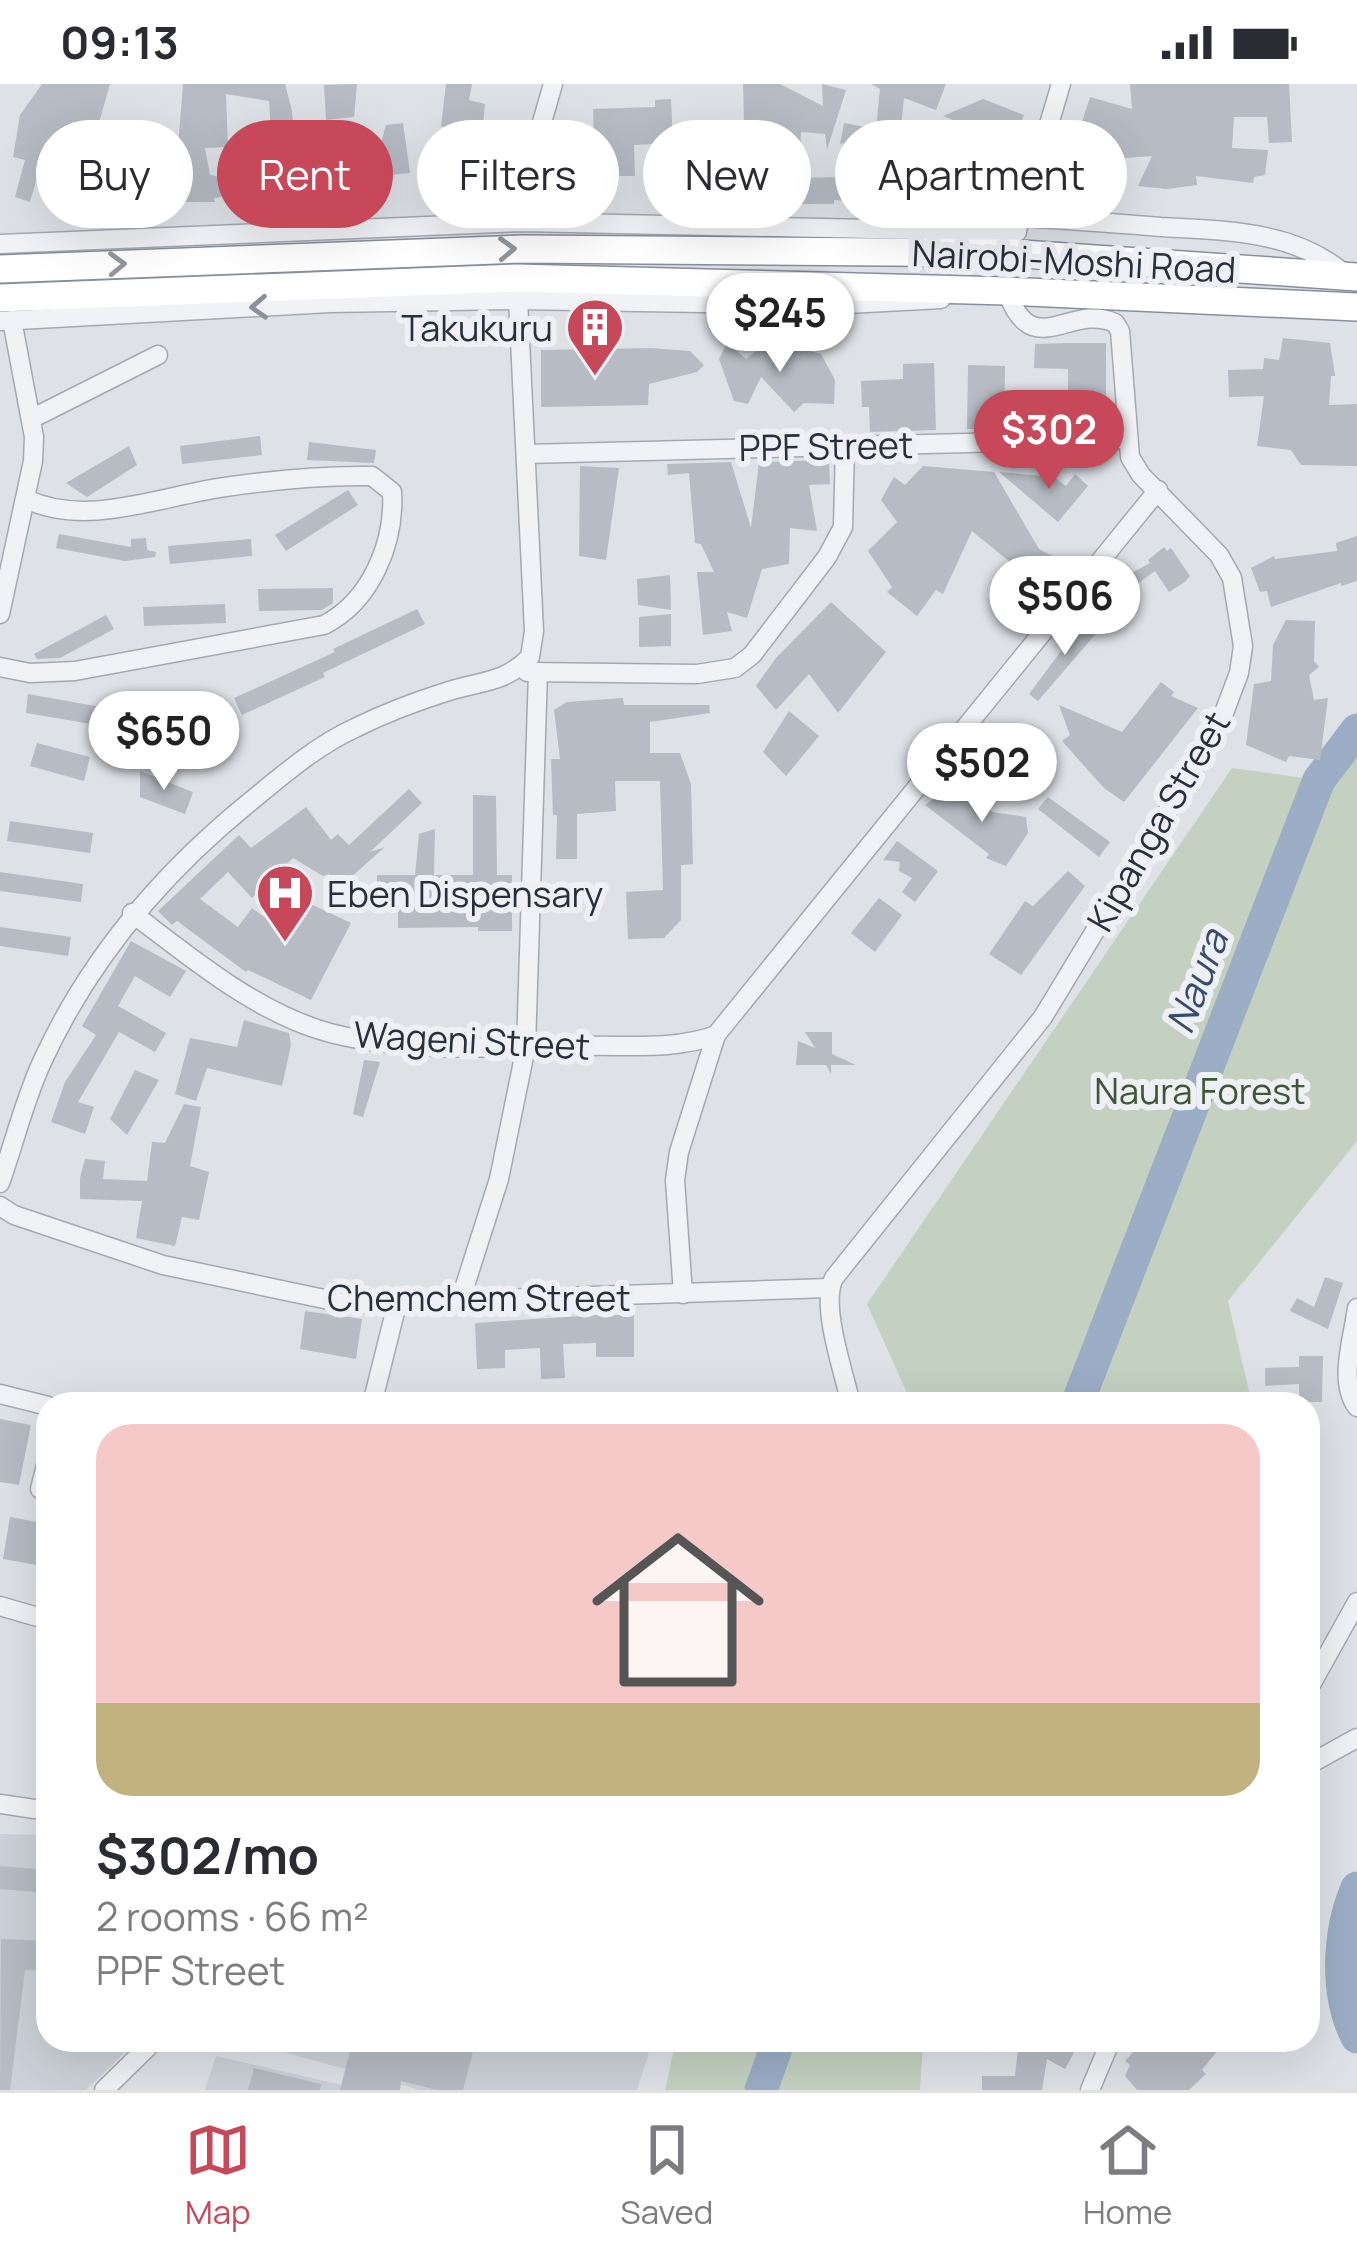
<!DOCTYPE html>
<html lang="en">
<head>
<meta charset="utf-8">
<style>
	body { margin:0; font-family:Manrope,sans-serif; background:#f2f2f3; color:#2b2b33; height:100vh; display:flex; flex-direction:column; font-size:45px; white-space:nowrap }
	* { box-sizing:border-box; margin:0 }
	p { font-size:39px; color:#7c7c81 }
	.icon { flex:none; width:66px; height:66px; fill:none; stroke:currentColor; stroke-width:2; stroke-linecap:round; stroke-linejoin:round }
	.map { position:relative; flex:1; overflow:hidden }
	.side { position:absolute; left:36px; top:1308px; width:1284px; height:660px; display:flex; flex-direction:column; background:#fff; border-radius:36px; box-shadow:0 12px 48px #0002 }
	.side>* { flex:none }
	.banner { position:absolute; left:36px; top:36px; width:1287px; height:108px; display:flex; gap:24px }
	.price { position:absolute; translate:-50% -102px; padding:0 27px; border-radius:42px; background:#fff; color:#222; font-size:39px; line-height:78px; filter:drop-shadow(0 3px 6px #0008) }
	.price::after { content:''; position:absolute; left:50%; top:72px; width:36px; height:27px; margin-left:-18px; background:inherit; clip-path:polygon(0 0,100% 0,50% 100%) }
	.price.current { background:#c74858; color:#fff }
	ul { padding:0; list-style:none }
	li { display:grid; align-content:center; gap:24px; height:636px; padding:0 60px }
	li span { display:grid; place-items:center; height:372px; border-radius:36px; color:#555 }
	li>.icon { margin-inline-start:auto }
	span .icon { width:216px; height:216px; fill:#fffc; stroke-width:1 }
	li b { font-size:51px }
	.chip { padding:0 42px; border-radius:54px; background:#fff; box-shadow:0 12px 48px #0002; font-size:42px; line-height:108px }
	.chip.current { background:#c74858; color:#fff }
	.status { display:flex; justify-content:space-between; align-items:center; height:84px; padding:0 60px; background:#fff; direction:ltr }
	.status svg { height:33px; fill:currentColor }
	.dock { display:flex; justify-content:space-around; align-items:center; height:168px; border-top:3px solid #e1e1e2; background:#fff; font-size:33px; color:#7c7c81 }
	.dock a { display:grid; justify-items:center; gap:6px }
	.dock .current { color:#c74858 }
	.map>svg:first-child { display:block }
	.built { fill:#ccd1d9 }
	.green { fill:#c4d1c0 }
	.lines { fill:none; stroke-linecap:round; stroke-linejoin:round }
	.river { stroke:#9baec6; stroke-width:33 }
	.building { fill:#b6bbc4 }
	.minor-casing { stroke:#a4a9b1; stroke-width:21 }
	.highway-casing { stroke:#868f9d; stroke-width:30 }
	.minor { stroke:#f1f2f6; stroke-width:18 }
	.highway { stroke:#fff; stroke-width:27 }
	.oneway { stroke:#94979e }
	.oneway2 { stroke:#8c909a }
	.labels { text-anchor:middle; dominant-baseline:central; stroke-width:12; stroke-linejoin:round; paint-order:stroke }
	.street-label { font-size:36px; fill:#282f3d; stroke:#eef0f5 }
	.poi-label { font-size:36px; fill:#282f3d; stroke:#eef0f5; text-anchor:end }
	.park-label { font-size:36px; fill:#3c5836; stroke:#eef0f5 }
	.water-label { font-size:39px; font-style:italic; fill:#344d6f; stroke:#eef0f5 }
</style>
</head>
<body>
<div class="status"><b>09:13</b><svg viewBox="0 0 49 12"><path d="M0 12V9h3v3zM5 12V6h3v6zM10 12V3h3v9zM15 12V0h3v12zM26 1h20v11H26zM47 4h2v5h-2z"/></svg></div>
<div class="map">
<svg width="1357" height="2006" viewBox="0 0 1357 2006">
	<rect width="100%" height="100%" fill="#dee2e7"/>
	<g class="built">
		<path d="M0 1750 48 1751V1956H137L86 2006H0Z"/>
		<path d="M241 1956H653L637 2006H420Z"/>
		<path d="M216 1972 364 2006H205Z"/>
	</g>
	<g class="green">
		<path d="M1357 646V1057L1228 1217 1252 1320H912L867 1220 1232 684 1319 696Z"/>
		<path d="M676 1956H923L920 2006H665Z"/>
	</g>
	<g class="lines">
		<g class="river">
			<path d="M1077 1320 1319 696 1357 646"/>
			<path d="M1357 1804C1338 1848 1335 1910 1357 1953"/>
			<path d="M761 2006 779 1956"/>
		</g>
	</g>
	<g class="building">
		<path d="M42 0H110L80 105 36 97 30 118 15 113 25 76 13 73 20 31Z"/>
		<path d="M183 0H285L292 27 297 79 273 80 269 17 226 10 228 63 205 64 210 91 277 103V106L268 108 272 135H262L254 109 214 114 215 118H184L178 63Z"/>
		<path d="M357 0 354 33 326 36 324 1Z"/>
		<path d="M446 0H472L469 16 485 20 481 62 520 67 511 98 444 80 451 47 441 42Z"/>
		<path d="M743 0H780L823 22 822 0 846 6 827 66 825 50 801 48 799 94 843 93V59L840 60 844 39 876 45 880 5 871 0H946L936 26 904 14 900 55 912 91 921 90 918 122 834 116V120H758L756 89 744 38Z"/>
		<path d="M1130 0H1289L1292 58 1269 59 1267 33H1234L1232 64 1268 66 1265 91 1254 93 1253 99 1196 92 1197 101 1167 105 1138 102 1152 72 1099 76 1102 50 1081 41 1090 13 1132 25Z"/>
		<path d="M671 15 673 59 634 61 635 92H595L593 25 655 23V16Z"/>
		<path d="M983 15 1024 31 1013 60 943 32Z"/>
		<path d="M403 39 410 89 371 93 386 41Z"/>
		<path d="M1283 254 1330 259 1335 292H1331L1329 321 1357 320V382L1301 381 1291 366 1257 362 1264 312 1229 313 1228 286 1263 285 1264 274 1279 276Z"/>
		<path d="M727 259 746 275 757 266 786 261 821 270 835 296 834 320 804 319 794 328 761 293 748 320 734 317 719 275Z"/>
		<path d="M1068 259H1106V342L1068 343V285L1034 284 1035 260Z"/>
		<path d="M650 264 690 267 704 281 697 288 649 300 648 321 541 323V266Z"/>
		<path d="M934 279 936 346 870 348 869 323H862L861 297 903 295V280Z"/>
		<path d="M968 281 1005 282 1004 345H967Z"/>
		<path d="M260 352 262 371 182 380 180 362Z"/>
		<path d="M309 358 376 366 374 379 307 376Z"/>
		<path d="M129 362 137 381 87 413 66 399Z"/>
		<path d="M829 376 830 400 809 401 817 447 790 444 789 480 762 485 747 534 727 528 732 547 703 551 697 488H714L701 460 695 459 689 389 668 391 667 380 731 378 751 444 759 378Z"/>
		<path d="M580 382 619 384 606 476 579 472Z"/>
		<path d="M923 382 994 388 1039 465 1054 473 1034 504 1020 486 972 447 943 510 936 506 917 532 887 508 892 503 868 467 897 438 881 416 894 393 905 401Z"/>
		<path d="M1046 387 1066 402 1075 390 1088 402 1058 438 999 388 1042 392Z"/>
		<path d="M348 406 358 421 286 467 275 451Z"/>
		<path d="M59 450 131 463V455L146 454 147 466 156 468 155 473 125 477 56 464Z"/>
		<path d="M1357 452V497L1341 502V499L1271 523 1267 507 1260 508 1251 484 1274 472 1275 475 1337 467 1336 459Z"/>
		<path d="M251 455 252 472 170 480 168 462Z"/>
		<path d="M1164 463 1167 467 1171 464 1190 492 1185 498 1169 508 1155 487 1116 515 1106 503 1150 479 1148 476Z"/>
		<path d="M670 491 671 526 638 521 637 495Z"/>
		<path d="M333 504V519L322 526 259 527 258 505Z"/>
		<path d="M831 518 886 568 838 629 809 590 776 626 756 602 776 574Z"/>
		<path d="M225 520 226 539 144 542 143 523Z"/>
		<path d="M417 525 425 540 323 589 325 593 242 631 234 614 335 568 333 565Z"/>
		<path d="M671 530V562L639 563V533Z"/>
		<path d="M106 531 114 545 60 574 37 575 34 570Z"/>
		<path d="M1085 535 1099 546 1038 617 1029 610Z"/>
		<path d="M1286 536 1315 537 1314 577 1319 583 1309 591 1314 616 1328 614 1320 676 1289 672 1286 678 1246 661 1254 600 1271 597 1273 561Z"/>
		<path d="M1161 598 1174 608 1171 612 1198 624 1124 718 1104 704 1062 657 1070 651 1059 621 1122 648Z"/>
		<path d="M28 610 106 624 103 642 26 629Z"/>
		<path d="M216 614 217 633 149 638 147 619Z"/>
		<path d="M623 614 624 621H709L710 629 650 638V669H680L691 700 693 780 681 781V836L664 854 628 855 626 808 663 806 660 697H615L616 727 577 730V775H556L557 731H553L551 675H560L554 626 567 618Z"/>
		<path d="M789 627 819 652 786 692 763 668Z"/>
		<path d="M37 659 90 673 84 697 30 682Z"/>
		<path d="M140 687 193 708 185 730 140 713Z"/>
		<path d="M950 703 992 728 1026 733 1028 749 1006 782 986 774 989 770 925 721Z"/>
		<path d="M409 705 422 719 370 768 385 763 341 802 329 790 323 792 293 774 252 814 228 788 200 815 238 843 252 824 282 846 298 814 351 839 311 916 248 886 246 888 177 837 172 841 158 827 239 751 251 764 306 723 331 756 338 750 349 761Z"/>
		<path d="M473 711 496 712 497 791H512V847H478V843L398 844V810H377V791H415L419 750 435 745 434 791H473Z"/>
		<path d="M1048 713 1110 758 1099 773 1038 725Z"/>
		<path d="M10 737 93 749 90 769 7 757Z"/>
		<path d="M897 757 938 787 915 818 902 808 912 794 899 787 900 778 883 776Z"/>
		<path d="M1068 787 1085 802 1021 891 989 870 1025 817 1033 822Z"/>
		<path d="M0 788 83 800 81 818 0 807Z"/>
		<path d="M879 814 902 831 875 868 851 849Z"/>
		<path d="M0 843 71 853 68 872 0 862Z"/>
		<path d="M131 857 186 887 170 913 135 892 118 922 166 949 155 968 119 948 78 1018 94 1023 85 1050 51 1038 65 998 96 951 82 942Z"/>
		<path d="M244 936 289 949 291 961 282 1002 207 984 196 1017 175 1010 190 954 237 963Z"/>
		<path d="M805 948H832V970L856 981H831V990L826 981H796L798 957 815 964Z"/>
		<path d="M364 976 380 978 363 1033 353 1030Z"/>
		<path d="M135 986 159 996 127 1051 110 1035Z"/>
		<path d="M184 1020 201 1023 190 1082 209 1088 199 1136 182 1133 175 1162 136 1154 142 1117 80 1115V1094L85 1075 105 1077 103 1095 147 1097 152 1058 165 1059Z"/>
		<path d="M1325 1193 1343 1199 1328 1245 1290 1227 1297 1214 1314 1223Z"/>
		<path d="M305 1227 362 1235 356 1275 300 1265Z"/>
		<path d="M596 1231H634V1273H596V1259L563 1260 565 1294 541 1295 540 1264 505 1266V1284L477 1285 475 1239Z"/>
		<path d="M1299 1272H1323L1322 1318H1299V1300L1265 1302V1284L1299 1283Z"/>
		<path d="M0 1335 31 1341 19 1401 0 1398Z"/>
		<path d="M10 1433 48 1440V1483L3 1475Z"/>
		<path d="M0 1782 48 1786V1809L0 1805Z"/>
		<path d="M1 1855 48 1857V1887L25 1886 10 2006H0Z"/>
		<path d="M353 1956H460L475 1960 463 2006H437L401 1997 400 2006H340Z"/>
		<path d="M1019 1956H1081L1065 1985 1047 1975 1042 2006H982V1992H1015Z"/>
		<path d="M1144 1956H1226L1202 1986 1206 1990 1189 2006H1137L1125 1992 1130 1981 1125 1977Z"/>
		<path d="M254 1984 321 2000 320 2006H248Z"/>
	</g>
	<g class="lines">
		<defs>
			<g id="minor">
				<path d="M1021 133C1068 136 1115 139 1161 143 1227 147 1295 146 1347 192"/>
				<path d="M521 138V111L553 0"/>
				<path d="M1019 141 1061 0"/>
				<path d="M0 160 521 138 1017 148"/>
				<path d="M0 237 330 219 517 216 829 221 941 215"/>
				<path d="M31 335 158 271"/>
				<path d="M526 370 1126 355"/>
				<path d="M0 530 33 377 34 353 12 236"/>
				<path d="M0 583 30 589 75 587 324 541C371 517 395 459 392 408L372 392C323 391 273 396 225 403 161 412 87 444 26 415"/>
				<path d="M527 588 697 590 735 584 752 571 827 473 843 443 845 361"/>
				<path d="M132 829C189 872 252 925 320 946 397 970 507 963 587 962 630 961 675 966 716 951L1158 406"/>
				<path d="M0 1099C14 1060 24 1017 42 978 90 873 162 789 251 717 284 690 316 662 355 644 385 629 417 617 449 607 481 597 505 599 530 573L534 547 517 194"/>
				<path d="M0 1122 14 1131 163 1181 348 1220 828 1204"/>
				<path d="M683 1210 675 1096 679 1068 716 951"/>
				<path d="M461 1214 499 1095 526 963 538 588"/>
				<path d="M1357 1224C1353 1254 1338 1298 1357 1323"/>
				<path d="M0 1310 48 1322"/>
				<path d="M372 1320 397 1220"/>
				<path d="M851 1320C844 1289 820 1221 834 1194L1043 933 1219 642 1239 589 1243 562 1232 494 1219 471 1141 391 1130 373 1120 247 1115 239C1070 218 1032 280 1007 207"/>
				<path d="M40 1405 48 1373"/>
				<path d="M0 1522 48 1536"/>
				<path d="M1308 1606 1357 1518"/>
				<path d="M1308 1681 1357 1654"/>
				<path d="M0 1720 48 1727"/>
				<path d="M104 2006 155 1956"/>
				<path d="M1090 2006 1111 1956"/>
			</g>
			<g id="highway">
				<path d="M0 185 523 165 1010 169 1357 193"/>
				<path d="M0 214 517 194 1007 207 1357 223"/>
			</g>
		</defs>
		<use href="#minor" class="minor-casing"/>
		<use href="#highway" class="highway-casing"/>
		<use href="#minor" class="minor"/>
		<use href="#highway" class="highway"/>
	</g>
	<defs><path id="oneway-chevron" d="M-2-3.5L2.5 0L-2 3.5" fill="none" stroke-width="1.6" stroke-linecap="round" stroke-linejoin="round" transform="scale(3)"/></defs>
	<g class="oneway">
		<use href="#oneway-chevron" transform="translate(507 165) rotate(-2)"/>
		<use href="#oneway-chevron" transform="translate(117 180) rotate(-2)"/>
	</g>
	<use class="oneway2" href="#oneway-chevron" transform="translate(259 223) rotate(177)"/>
	<defs>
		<symbol id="building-pin" viewBox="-11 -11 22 30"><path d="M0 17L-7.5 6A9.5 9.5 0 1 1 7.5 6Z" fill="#c74858" stroke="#eef0f5"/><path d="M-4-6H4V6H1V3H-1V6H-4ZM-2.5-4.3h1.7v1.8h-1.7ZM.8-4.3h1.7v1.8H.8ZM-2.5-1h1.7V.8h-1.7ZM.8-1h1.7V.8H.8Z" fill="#fff"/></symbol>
		<symbol id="hospital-pin" viewBox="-11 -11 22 30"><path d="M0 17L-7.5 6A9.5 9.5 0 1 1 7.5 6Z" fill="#c74858" stroke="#eef0f5"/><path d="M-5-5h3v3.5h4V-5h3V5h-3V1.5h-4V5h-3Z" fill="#fff"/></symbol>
	</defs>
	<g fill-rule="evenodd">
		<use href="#building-pin" x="562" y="210" width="66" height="90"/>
		<use href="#hospital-pin" x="252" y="776" width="66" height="90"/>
	</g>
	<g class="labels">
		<g class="street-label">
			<text transform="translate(1074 177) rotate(3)">Nairobi-Moshi Road</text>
			<text transform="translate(826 362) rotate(-1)">PPF Street</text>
			<text transform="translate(1158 737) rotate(-60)">Kipanga Street</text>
			<text transform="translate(472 956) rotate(3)">Wageni Street</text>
			<text x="479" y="1213">Chemchem Street</text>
		</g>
		<g class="poi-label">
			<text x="553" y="243">Takukuru</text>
			<text x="327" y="809" text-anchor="start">Eben Dispensary</text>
		</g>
		<g class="park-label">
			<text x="1200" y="1006">Naura Forest</text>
		</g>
		<g class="water-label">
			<text transform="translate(1196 897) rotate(-69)">Naura</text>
		</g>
	</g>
</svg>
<b class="price" style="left:780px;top:291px">$245</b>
<b class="price current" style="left:1049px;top:408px">$302</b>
<b class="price" style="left:1065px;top:574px">$506</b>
<b class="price" style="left:164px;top:709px">$650</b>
<b class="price" style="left:982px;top:741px">$502</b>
<div class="banner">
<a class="chip">Buy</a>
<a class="chip current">Rent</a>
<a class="chip">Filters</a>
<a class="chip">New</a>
<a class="chip">Apartment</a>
</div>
<section class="side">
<ul>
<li><span style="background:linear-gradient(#f6c9c9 75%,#c2b280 0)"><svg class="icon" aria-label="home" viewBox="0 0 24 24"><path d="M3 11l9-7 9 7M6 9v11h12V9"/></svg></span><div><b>$302/mo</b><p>2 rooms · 66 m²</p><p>PPF Street</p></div></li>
</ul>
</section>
</div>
<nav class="dock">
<a class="current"><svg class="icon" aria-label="map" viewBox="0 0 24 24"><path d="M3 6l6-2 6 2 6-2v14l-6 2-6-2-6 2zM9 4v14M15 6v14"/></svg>Map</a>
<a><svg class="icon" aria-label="saved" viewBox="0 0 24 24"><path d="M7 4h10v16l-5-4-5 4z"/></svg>Saved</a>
<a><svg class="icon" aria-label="home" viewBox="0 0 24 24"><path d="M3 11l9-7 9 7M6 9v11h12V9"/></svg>Home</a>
</nav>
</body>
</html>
